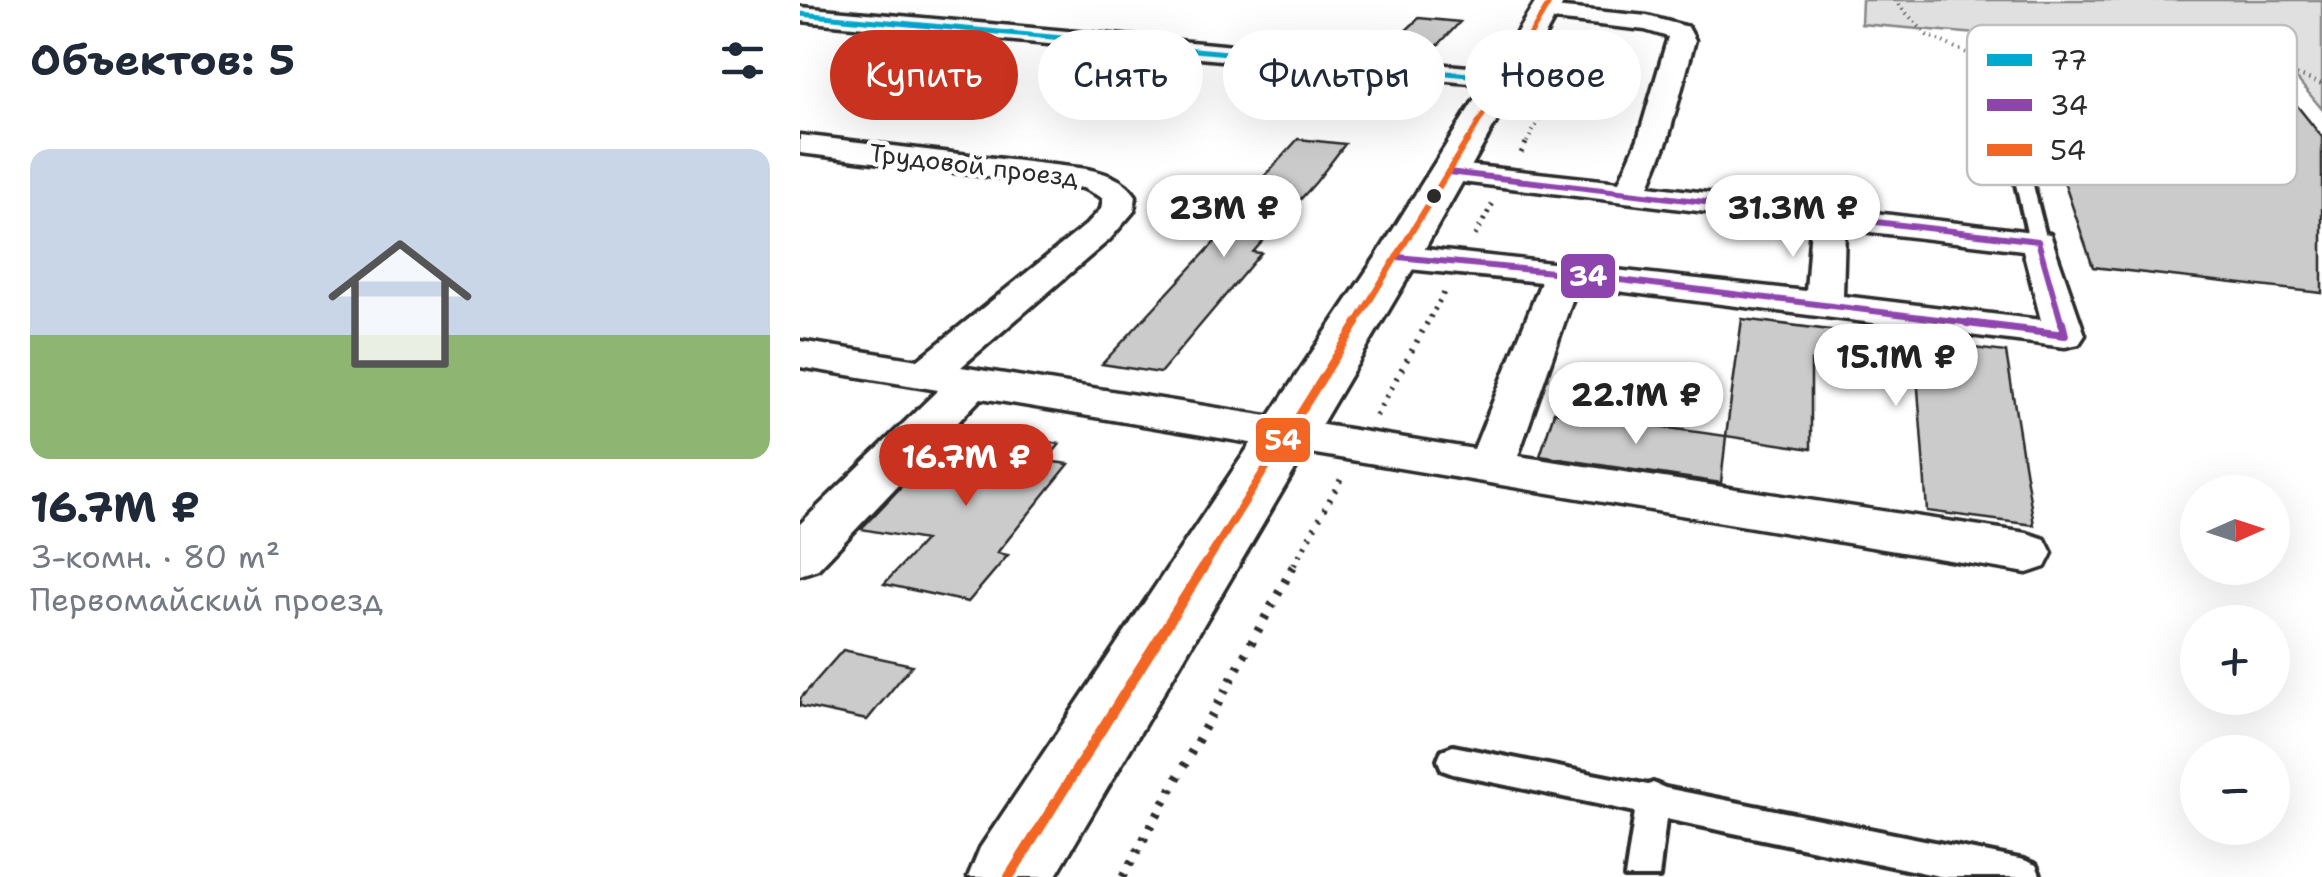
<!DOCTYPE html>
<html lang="ru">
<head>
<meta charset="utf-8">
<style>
	body { margin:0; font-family:"Shantell Sans",sans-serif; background:#f2f2f3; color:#1f2937; height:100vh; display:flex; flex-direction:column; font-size:38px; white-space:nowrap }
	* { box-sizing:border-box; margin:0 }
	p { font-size:32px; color:#747a83 }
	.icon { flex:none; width:55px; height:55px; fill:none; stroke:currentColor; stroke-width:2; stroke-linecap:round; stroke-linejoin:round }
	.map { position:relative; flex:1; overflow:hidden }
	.side { display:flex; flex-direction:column; background:#fff; width:800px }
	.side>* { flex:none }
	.banner { position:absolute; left:30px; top:30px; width:950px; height:90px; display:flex; gap:20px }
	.needle { width:65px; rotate:87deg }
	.fabs { position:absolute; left:1380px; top:475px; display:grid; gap:20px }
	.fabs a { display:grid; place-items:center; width:110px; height:110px; border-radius:50%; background:#fff; box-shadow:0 10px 40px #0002; font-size:50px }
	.price { position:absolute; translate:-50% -85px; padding:0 22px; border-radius:35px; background:#fff; color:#222; font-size:32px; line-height:65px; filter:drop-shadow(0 2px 5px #0008) }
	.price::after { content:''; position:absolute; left:50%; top:60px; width:30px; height:22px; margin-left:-15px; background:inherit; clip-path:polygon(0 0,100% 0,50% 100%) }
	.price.selected { background:#c8321e; color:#fff }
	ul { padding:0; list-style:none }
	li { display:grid; align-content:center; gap:20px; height:530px; padding:0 30px }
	li span { display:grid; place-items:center; height:310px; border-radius:20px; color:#555 }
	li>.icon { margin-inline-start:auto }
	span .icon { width:180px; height:180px; fill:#fffc; stroke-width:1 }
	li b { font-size:42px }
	h2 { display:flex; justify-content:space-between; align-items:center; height:120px; padding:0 30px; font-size:42px }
	.tag { padding:0 35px; border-radius:45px; background:#fff; box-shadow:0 10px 40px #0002; font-size:35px; line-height:90px }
	.tag.selected { background:#c8321e; color:#fff }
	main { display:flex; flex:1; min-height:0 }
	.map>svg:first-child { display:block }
	.green { fill:#e0e0e0; stroke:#868686; stroke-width:2.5 }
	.building { fill:#cbcbcb; stroke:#2b2b2b; stroke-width:2.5 }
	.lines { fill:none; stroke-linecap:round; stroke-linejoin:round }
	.service-casing { stroke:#2b2b2b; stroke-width:8 }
	.minor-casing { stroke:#2b2b2b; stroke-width:7 }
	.primary-casing { stroke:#2b2b2b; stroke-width:7 }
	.path-far3 { stroke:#2b2b2b; stroke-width:4; stroke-dasharray:1 5; stroke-linecap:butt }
	.path-far2 { stroke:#2b2b2b; stroke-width:5; stroke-dasharray:2.5 6; stroke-linecap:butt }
	.path-far1 { stroke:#2b2b2b; stroke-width:6; stroke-dasharray:2.5 8; stroke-linecap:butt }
	.path { stroke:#2b2b2b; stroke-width:9; stroke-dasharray:4 10; stroke-linecap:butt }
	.service { fill:#fff; fill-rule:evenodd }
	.minor { fill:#fff; fill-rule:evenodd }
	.primary { fill:#fff; fill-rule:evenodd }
	.bus-1-casing { stroke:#fff; stroke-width:10 }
	.bus-2-far1-casing { stroke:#fff; stroke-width:12 }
	.bus-2-casing { stroke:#fff; stroke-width:15 }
	.bus-3-far3-casing { stroke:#fff; stroke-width:10 }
	.bus-3-far2-casing { stroke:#fff; stroke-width:12 }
	.bus-3-far1-casing { stroke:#fff; stroke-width:15 }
	.bus-3-casing { stroke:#fff; stroke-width:18 }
	.bus-1 { stroke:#00a9ce; stroke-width:5 }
	.bus-2-far1 { stroke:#8e44ad; stroke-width:6 }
	.bus-2 { stroke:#8e44ad; stroke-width:8 }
	.bus-3-far3 { stroke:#f26522; stroke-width:5 }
	.bus-3-far2 { stroke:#f26522; stroke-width:6 }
	.bus-3-far1 { stroke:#f26522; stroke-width:8 }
	.bus-3 { stroke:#f26522; stroke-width:10 }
	.bus-dot { fill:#2b2b2b; stroke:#fff; stroke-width:4 }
	.labels { text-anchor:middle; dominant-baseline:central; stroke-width:9; stroke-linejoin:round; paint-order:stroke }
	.far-street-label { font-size:25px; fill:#2b2b2b; stroke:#fff }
	.key { fill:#fff; stroke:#bfbfbf; stroke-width:2.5 }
	.key-label { font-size:28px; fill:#2b2b2b }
	.line-badge { stroke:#fff; stroke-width:4 }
	.badge-label { font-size:28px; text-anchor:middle; font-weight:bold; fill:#fff }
</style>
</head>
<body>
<main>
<section class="side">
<h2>Объектов: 5<svg class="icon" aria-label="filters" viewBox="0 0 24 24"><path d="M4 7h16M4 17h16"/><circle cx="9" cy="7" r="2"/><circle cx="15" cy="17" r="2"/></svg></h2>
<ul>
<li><span style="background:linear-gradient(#c9d6e8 60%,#8fb573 0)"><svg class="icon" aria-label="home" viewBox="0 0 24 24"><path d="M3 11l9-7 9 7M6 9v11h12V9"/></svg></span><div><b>16.7M ₽</b><p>3-комн. · 80 m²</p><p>Первомайский проезд</p></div></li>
</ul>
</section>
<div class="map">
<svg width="1522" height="877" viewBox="0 0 1522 877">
	<rect width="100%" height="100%" fill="#fff"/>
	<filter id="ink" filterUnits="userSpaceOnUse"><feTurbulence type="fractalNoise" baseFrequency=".01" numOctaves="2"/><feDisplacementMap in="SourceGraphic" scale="20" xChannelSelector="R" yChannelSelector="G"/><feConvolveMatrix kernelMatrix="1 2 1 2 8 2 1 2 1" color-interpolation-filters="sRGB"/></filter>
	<g filter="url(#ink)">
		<path class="green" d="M1062 0H1522V109L1481 60 1061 24Z"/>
		<g class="building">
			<path d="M619 18 660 22 626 58 582 53Z"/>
			<path d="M1218 47 1466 67 1522 137V293L1293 267Z"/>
			<path d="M498 139 545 144 516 182 453 252 461 253 360 373 302 364 437 218H432L448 202 442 201Z"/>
			<path d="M942 319 1206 352 1234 525 1127 511 1117 375 1011 361V449L926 436Z"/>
			<path d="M754 412 926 436 921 483 740 456Z"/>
			<path d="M157 428 260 444 246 461 269 464 197 553 208 555 168 602 84 584 125 540 61 529Z"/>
			<path d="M43 650 112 665 67 720 0 706V699Z"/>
		</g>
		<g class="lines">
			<defs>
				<g id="service">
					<path d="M1195 58 1202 62 1247 241 1238 246 1229 241 1188 62Z"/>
					<path d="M653 746 848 785 853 783 865 788 1224 860 1236 865 1241 877H1144L866 819 859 877H825L835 812 653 774 642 770 638 760 642 750Z"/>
				</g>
				<g id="minor">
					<path d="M743 6 847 16 888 27 895 40 868 139 849 186 1250 234 1285 335 1279 344 1265 347 777 286 718 456 1227 533 1245 539 1252 553 1245 567 1227 573 181 398 18 569 0 575V524L138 390 0 367V341L118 360 286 225 301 209 303 198 283 188 0 153V135L287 169C307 174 324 178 336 196L334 211 310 239 161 367 674 449 741 282 598 268 585 265 580 257 585 249 598 246 1006 291 1011 225 637 179 632 172 637 165 648 163 819 182 838 139 868 37 845 30 735 18 731 13 735 8ZM1045 229 1223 250 1241 320 1043 296Z"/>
					<path d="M0 7 702 70 715 78 702 86 0 21Z"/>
				</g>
				<path id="primary" d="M737 0H765L620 257 255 877H168L180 848 576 257Z"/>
			</defs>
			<use href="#service" class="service-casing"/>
			<use href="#minor" class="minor-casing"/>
			<use href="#primary" class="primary-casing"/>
			<g class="path-far3">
				<path d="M1094 0 1127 35 1169 54"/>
				<path d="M1212 44 1460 62 1522 84"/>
				<path d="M727 142 782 41"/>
			</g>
			<g class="path-far2">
				<path d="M721 153 728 139"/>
				<path d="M675 236 693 203"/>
				<path d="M626 325 645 291"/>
			</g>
			<g class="path-far1">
				<path d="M576 416 627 323"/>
				<path d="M494 565 541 479"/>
			</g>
			<path class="path" d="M323 877 495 563"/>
			<use href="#service" class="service"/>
			<use href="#minor" class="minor"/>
			<use href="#primary" class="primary"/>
			<defs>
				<path id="bus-1" d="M0 14 702 78"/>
				<g id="bus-2-far1">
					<path d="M648 172 1238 241 1262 325"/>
					<path d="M598 257 763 273 1187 325"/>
				</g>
				<path id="bus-2" d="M1167 323 1265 335 1262 323"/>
				<path id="bus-3-far3" d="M667 142 751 0"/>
				<path id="bus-3-far2" d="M555 325 668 139"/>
				<path id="bus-3-far1" d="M405 565 557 323"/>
				<path id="bus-3" d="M209 877 406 563"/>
			</defs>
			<use href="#bus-1" class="bus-1-casing"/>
			<use href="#bus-2-far1" class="bus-2-far1-casing"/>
			<use href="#bus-2" class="bus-2-casing"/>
			<use href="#bus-3-far3" class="bus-3-far3-casing"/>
			<use href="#bus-3-far2" class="bus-3-far2-casing"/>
			<use href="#bus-3-far1" class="bus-3-far1-casing"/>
			<use href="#bus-3" class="bus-3-casing"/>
			<use href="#bus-1" class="bus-1"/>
			<use href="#bus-2-far1" class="bus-2-far1"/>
			<use href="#bus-2" class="bus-2"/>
			<use href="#bus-3-far3" class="bus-3-far3"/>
			<use href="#bus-3-far2" class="bus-3-far2"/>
			<use href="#bus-3-far1" class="bus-3-far1"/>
			<use href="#bus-3" class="bus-3"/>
		</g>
	</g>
	<circle class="bus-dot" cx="634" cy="196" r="9"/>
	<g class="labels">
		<g class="far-street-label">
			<text transform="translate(174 165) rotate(7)">Трудовой проезд</text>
		</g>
	</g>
	<rect x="1167" y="25" width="330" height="160" rx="15" class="key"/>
	<rect x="1187" y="54" width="45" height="12" fill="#00a9ce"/>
	<rect x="1187" y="99" width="45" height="12" fill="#8e44ad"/>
	<rect x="1187" y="144" width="45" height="12" fill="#f26522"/>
	<g class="key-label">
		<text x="1250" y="70">77</text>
		<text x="1250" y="115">34</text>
		<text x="1250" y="160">54</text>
	</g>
	<g class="line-badge">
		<rect x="759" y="252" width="58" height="48" rx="10" fill="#8e44ad"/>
		<rect x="454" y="416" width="58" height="48" rx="10" fill="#f26522"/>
	</g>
	<g class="badge-label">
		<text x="788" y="286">34</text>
		<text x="483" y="450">54</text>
	</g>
</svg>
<div class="fabs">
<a><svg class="needle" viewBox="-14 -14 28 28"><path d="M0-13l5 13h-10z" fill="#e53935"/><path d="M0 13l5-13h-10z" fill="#747a83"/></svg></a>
<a>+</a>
<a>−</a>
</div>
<b class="price" style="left:424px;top:260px">23M ₽</b>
<b class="price" style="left:993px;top:260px">31.3M ₽</b>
<b class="price" style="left:1096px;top:409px">15.1M ₽</b>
<b class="price" style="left:836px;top:447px">22.1M ₽</b>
<b class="price selected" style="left:166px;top:509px">16.7M ₽</b>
<div class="banner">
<a class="tag selected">Купить</a>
<a class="tag">Снять</a>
<a class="tag">Фильтры</a>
<a class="tag">Новое</a>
</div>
</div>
</main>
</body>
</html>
